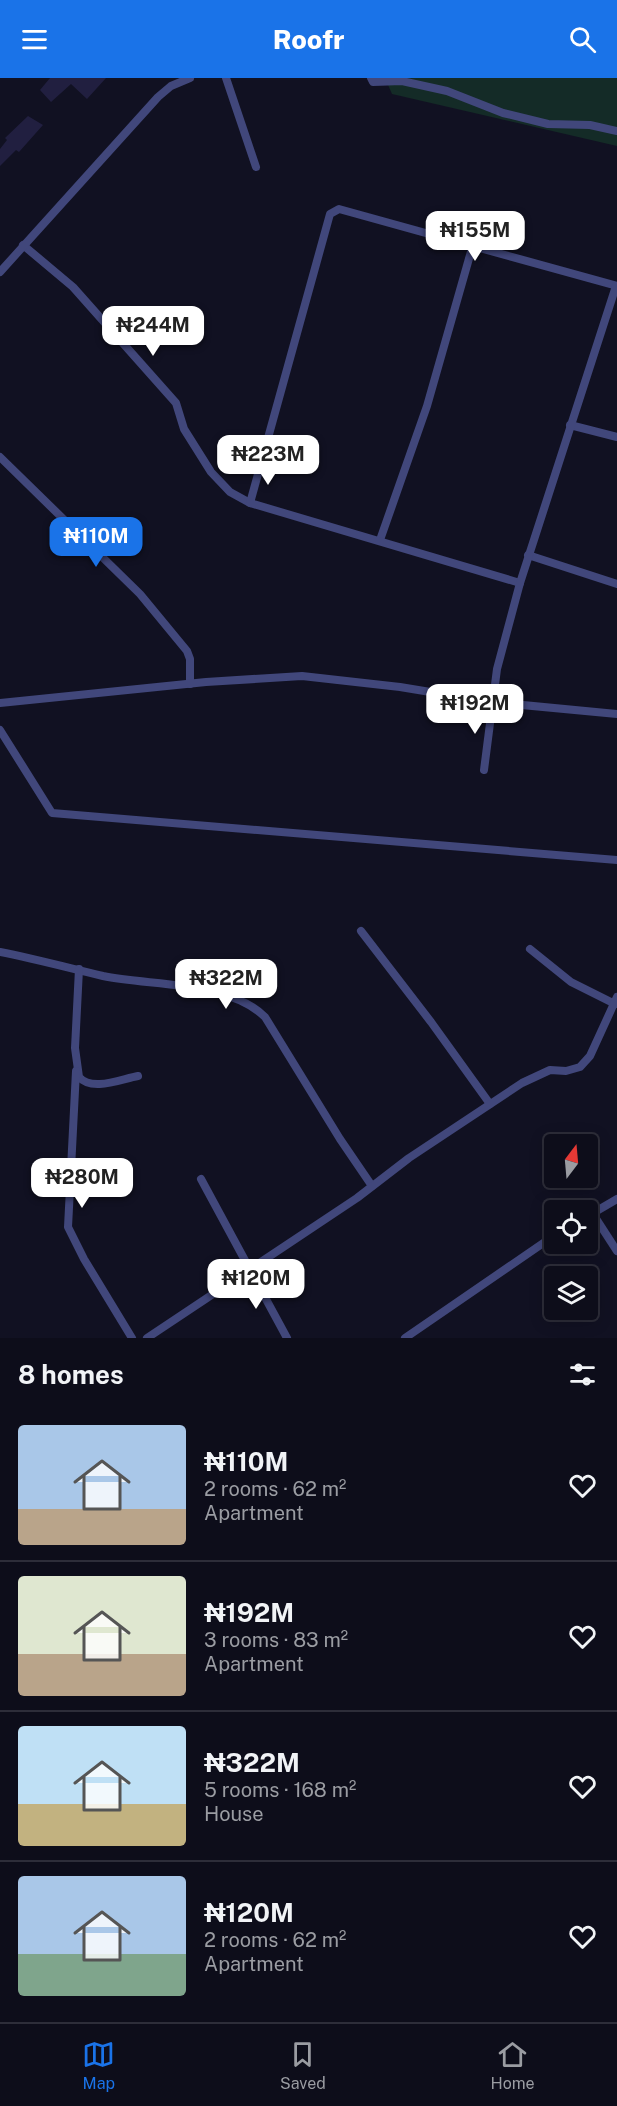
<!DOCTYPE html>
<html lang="en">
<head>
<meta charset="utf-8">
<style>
	body { margin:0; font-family:"Public Sans",sans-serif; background:#1b1b27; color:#f1f3f6; height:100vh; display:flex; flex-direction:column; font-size:22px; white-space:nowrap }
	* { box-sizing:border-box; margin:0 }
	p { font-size:20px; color:#9a9ca2 }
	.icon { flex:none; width:33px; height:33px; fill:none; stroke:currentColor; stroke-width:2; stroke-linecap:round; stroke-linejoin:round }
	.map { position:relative; height:1260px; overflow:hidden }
	.drawer { display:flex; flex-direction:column; background:#0d0d1a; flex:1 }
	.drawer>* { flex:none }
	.needle { width:39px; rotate:16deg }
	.buttons { position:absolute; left:544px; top:1056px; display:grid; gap:12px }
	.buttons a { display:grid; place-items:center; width:54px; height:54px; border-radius:6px; background:#0d0d1a; box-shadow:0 3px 15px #0003,0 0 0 2px #2d2d39; font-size:30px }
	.price { position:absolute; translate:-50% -51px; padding:0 14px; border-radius:12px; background:#fff; color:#222; font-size:20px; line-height:39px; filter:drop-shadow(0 2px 3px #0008) }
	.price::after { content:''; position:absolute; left:50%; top:36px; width:18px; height:14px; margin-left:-9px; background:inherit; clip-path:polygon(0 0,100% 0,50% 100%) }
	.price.current { background:#1a73e8; color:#fff }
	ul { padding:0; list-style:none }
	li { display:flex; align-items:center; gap:18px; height:150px; padding:0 18px }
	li+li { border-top:2px solid #2d2d39 }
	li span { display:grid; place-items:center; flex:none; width:168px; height:120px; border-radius:6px; color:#555 }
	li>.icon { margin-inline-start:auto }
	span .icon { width:72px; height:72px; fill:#fffc; stroke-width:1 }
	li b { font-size:26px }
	h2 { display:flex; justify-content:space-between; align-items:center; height:72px; padding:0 18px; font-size:26px }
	header { display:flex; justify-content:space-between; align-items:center; height:78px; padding:0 18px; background:#1a73e8; color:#fff; font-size:27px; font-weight:800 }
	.tab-bar { display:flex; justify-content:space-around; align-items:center; height:84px; border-top:2px solid #2d2d39; background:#0d0d1a; font-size:16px; color:#9a9ca2 }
	.tab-bar a { display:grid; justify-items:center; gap:3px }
	.tab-bar .current { color:#1a73e8 }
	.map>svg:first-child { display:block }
	.grass { fill:#142b27 }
	.building { fill:#211f40 }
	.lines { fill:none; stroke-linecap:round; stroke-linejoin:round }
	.minor { stroke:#41477b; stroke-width:8 }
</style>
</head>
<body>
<header><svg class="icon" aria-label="menu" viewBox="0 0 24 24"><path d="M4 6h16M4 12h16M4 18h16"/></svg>Roofr<svg class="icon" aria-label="search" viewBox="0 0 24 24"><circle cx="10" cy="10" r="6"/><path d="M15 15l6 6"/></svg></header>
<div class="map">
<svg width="617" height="1260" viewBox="0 0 617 1260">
	<rect width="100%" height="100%" fill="#112"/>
	<path class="grass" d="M385 0H617V68L392 16Z"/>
	<g class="building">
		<path d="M50 0H106L87 21 71 6 51 24 40 12Z"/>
		<path d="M28 38 43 47 19 74 16 72 0 88V71L7 62 5 60Z"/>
	</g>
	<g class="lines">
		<g class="minor">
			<path d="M226 0 256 89"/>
			<path d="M371 0 373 4 402 3 447 13 503 35 548 46 590 47 617 53"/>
			<path d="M23 167 73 209 176 325 184 351 211 394 230 414 250 425"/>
			<path d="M0 194 158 19 171 8 190 0"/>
			<path d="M570 347 617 359"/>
			<path d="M0 379 140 516 187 573 190 581V606"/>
			<path d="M380 462 427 328 472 170"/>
			<path d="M528 477 617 506"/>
			<path d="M520 505 250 425 330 136 339 131 617 208"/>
			<path d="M0 625 206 604 302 598 400 609 491 624 617 636"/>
			<path d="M0 652 52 735 617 782"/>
			<path d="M484 692 497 591 520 505 616 208"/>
			<path d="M361 853 431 944 490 1026"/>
			<path d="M530 871 571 904 615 926"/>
			<path d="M0 874C35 881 69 890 103 898 151 908 229 903 265 939L340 1061 372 1108"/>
			<path d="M79 891 75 970 79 999C92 1014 121 1001 138 998"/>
			<path d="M76 993 68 1149 84 1181 132 1260"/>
			<path d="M201 1101 287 1260"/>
			<path d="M593 1136 617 1173"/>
			<path d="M588 1138 617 1121"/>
			<path d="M147 1260 357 1120 409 1080 522 1005 550 992 566 993 580 989 590 978 617 919"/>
			<path d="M405 1260 555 1157"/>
		</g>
	</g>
</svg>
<div class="buttons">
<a><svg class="needle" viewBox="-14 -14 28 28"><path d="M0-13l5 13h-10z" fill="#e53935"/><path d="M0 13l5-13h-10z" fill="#9a9ca2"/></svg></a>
<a><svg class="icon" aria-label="locate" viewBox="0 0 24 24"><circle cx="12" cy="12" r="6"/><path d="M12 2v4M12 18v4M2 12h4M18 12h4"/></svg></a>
<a><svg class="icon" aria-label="layers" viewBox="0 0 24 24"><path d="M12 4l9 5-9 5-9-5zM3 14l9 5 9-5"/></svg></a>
</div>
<b class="price" style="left:475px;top:184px">₦155M</b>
<b class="price" style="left:153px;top:279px">₦244M</b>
<b class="price" style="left:268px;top:408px">₦223M</b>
<b class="price current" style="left:96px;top:490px">₦110M</b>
<b class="price" style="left:475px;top:657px">₦192M</b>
<b class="price" style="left:226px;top:932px">₦322M</b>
<b class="price" style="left:82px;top:1131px">₦280M</b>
<b class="price" style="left:256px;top:1232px">₦120M</b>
</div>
<section class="drawer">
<h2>8 homes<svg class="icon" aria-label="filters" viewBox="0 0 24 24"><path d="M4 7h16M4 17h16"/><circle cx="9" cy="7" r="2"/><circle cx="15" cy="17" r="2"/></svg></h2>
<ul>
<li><span style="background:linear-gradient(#a9c7e8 70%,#b9a48a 0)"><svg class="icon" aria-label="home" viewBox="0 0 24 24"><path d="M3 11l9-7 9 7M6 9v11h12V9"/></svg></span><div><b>₦110M</b><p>2 rooms · 62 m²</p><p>Apartment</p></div><svg class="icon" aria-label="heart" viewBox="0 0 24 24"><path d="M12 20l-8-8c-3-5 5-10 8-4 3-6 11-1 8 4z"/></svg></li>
<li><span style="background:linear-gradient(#dfe7d0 65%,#b9a48a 0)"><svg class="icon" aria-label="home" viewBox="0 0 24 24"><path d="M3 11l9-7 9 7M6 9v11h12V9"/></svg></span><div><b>₦192M</b><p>3 rooms · 83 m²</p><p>Apartment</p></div><svg class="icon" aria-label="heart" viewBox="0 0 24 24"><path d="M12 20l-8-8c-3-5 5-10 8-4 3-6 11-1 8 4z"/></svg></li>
<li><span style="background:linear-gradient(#bfe0f5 65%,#c2b280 0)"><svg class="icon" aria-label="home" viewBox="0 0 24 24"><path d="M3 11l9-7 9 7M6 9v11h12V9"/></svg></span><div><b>₦322M</b><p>5 rooms · 168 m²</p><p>House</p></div><svg class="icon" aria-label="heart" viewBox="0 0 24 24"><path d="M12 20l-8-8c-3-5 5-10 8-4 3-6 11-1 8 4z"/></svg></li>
<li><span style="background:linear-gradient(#a9c7e8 65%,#7fa58c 0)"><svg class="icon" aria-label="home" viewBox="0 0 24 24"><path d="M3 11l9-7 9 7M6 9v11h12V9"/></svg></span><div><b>₦120M</b><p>2 rooms · 62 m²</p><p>Apartment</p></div><svg class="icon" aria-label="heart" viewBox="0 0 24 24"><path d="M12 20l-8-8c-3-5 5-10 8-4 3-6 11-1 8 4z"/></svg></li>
</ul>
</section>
<nav class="tab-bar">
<a class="current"><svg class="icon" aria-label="map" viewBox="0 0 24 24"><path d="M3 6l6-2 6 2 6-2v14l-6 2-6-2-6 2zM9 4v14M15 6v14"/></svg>Map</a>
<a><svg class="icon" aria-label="saved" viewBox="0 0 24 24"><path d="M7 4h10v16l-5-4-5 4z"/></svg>Saved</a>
<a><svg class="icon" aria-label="home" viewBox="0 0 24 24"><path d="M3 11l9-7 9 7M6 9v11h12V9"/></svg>Home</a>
</nav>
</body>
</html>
